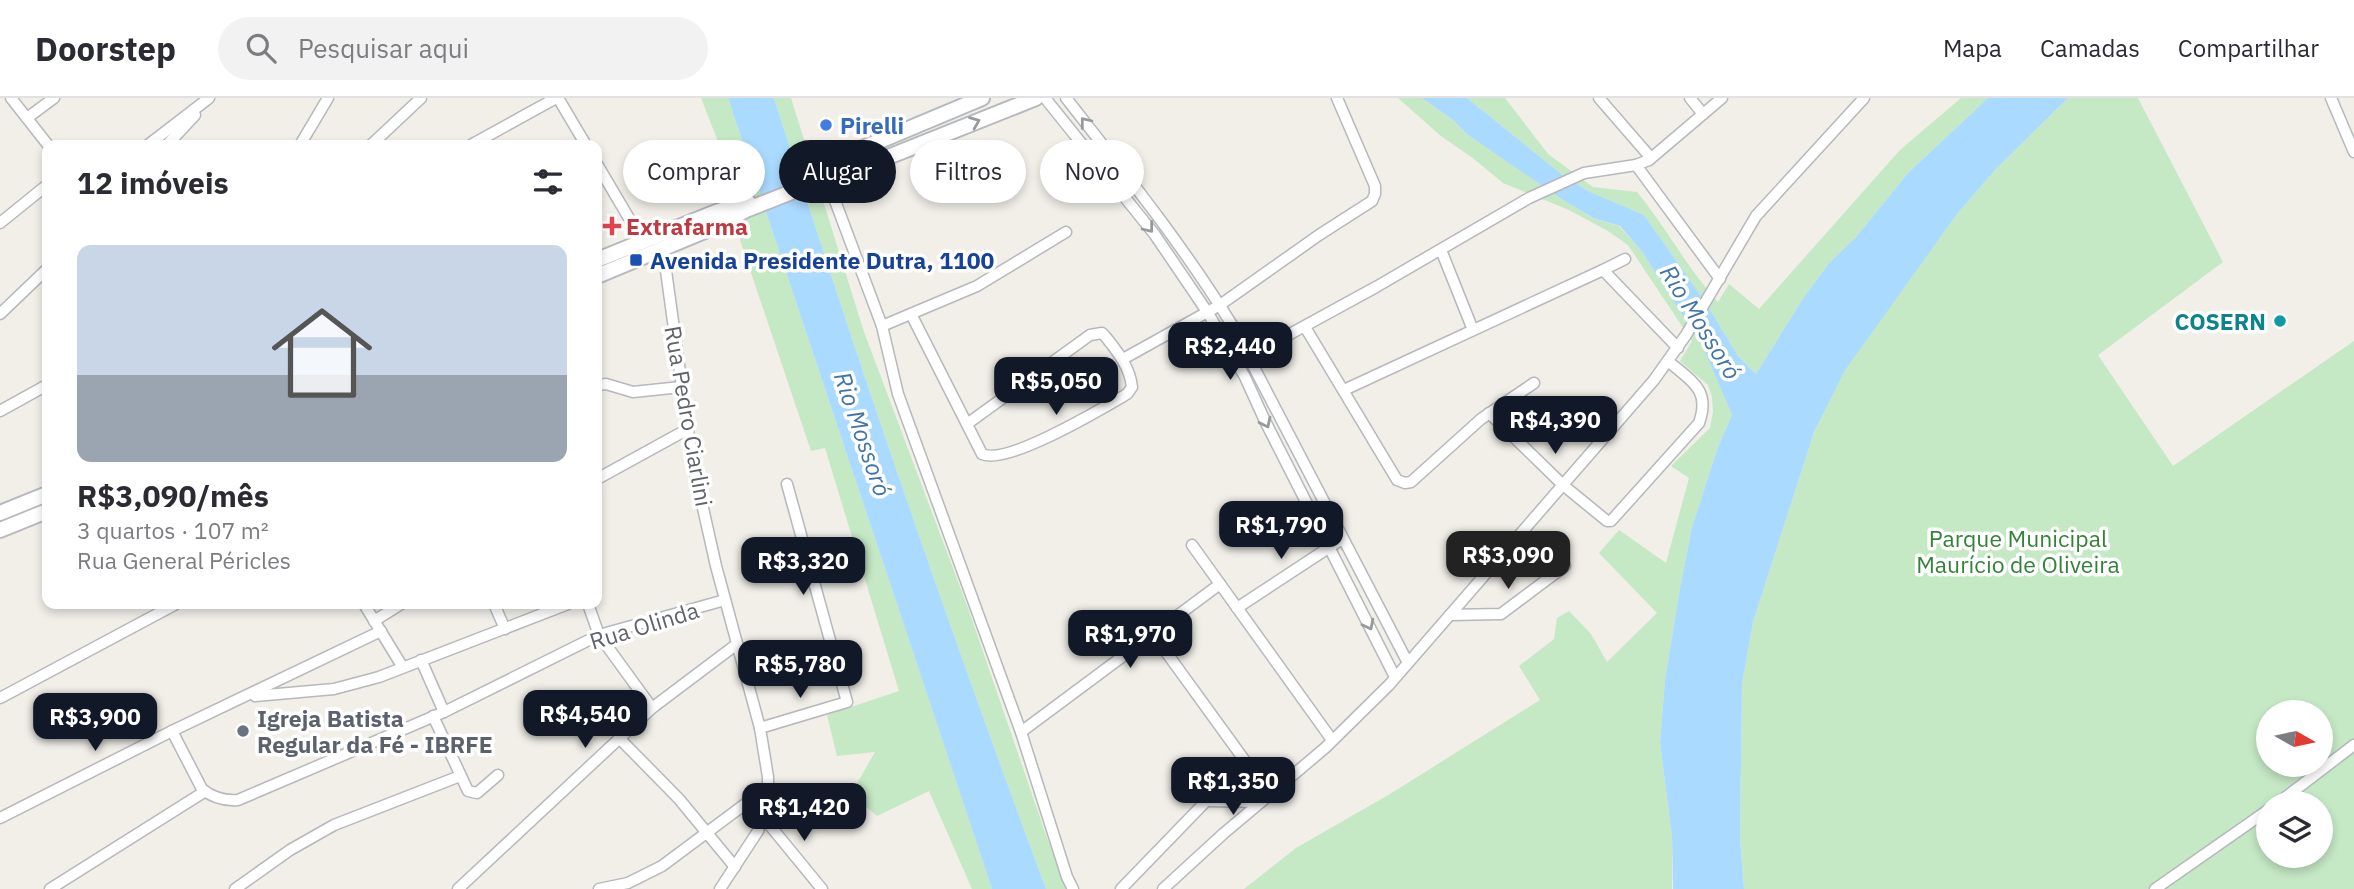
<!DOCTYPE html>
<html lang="pt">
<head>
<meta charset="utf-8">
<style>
	body { margin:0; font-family:"IBM Plex Sans",sans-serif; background:#f2f2f3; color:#2b2b33; height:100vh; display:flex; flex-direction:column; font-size:26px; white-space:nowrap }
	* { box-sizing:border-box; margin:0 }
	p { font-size:23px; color:#7c7c81 }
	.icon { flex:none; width:38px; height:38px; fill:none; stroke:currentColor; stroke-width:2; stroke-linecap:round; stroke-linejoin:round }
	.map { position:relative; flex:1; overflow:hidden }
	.panel { position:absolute; left:42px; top:42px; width:560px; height:469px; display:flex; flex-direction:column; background:#fff; border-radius:14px; box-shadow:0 4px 10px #0003 }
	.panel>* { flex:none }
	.guide { position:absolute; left:623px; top:42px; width:665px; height:63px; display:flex; gap:14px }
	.needle { width:46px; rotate:99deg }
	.fabs { position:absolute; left:2256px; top:602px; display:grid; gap:14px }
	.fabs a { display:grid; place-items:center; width:77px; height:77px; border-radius:50%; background:#fff; box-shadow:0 4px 10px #0003; font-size:35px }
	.price { position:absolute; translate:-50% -60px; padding:0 16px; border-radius:14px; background:#111827; color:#fff; font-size:23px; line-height:46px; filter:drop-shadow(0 2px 4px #0008) }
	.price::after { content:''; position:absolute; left:50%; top:42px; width:21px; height:16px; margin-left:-10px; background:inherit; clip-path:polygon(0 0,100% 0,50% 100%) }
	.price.on { background:#222; color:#fff }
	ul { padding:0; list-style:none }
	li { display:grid; align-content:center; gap:14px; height:371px; padding:0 35px }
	li span { display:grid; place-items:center; height:217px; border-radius:14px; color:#555 }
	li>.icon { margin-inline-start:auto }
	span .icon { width:126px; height:126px; fill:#fffc; stroke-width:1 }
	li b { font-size:30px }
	h2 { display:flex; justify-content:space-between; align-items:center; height:84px; padding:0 35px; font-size:30px }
	.tag { padding:0 24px; border-radius:32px; background:#fff; box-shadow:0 4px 10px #0003; font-size:24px; line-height:63px }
	.tag.on { background:#111827; color:#fff }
	header { display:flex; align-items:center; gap:42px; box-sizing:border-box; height:98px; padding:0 35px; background:#fff; border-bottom:2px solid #e1e1e2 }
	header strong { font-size:33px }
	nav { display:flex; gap:38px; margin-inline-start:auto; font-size:24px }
	.search { width:490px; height:63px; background:#f2f2f3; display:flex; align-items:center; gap:18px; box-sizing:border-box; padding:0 24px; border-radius:38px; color:#7c7c81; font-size:26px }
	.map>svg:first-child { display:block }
	.green { fill:#c5e8c5; fill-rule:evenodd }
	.water { fill:#aadaff }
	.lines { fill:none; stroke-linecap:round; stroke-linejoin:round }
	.street-casing { stroke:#b5b8bc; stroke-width:13 }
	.secondary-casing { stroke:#b6babf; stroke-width:18 }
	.street { stroke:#fff; stroke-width:10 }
	.secondary { stroke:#fff; stroke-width:14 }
	.oneway { stroke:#979a9d }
	.shop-dot { fill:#3f7fe0; stroke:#fff; stroke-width:2.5 }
	.health-dot { fill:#e0444e; stroke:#fff; stroke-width:2.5 }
	.transit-dot { fill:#1a4fb4; stroke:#fff; stroke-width:2.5 }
	.culture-dot { fill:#0f9aa8; stroke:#fff; stroke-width:2.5 }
	.worship-dot { fill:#6b7280; stroke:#fff; stroke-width:2.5 }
	.labels { text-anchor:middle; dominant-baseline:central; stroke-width:7; stroke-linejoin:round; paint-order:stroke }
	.shop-label { font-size:23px; font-weight:bold; fill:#366cbe; stroke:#fff; text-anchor:start }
	.health-label { font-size:23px; font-weight:bold; fill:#be3a42; stroke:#fff; text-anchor:start }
	.transit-label { font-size:23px; font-weight:bold; fill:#164399; stroke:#fff; text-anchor:start }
	.culture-label { font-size:23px; font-weight:bold; fill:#0d838f; stroke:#fff; text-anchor:end }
	.street-label { font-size:23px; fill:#5f6368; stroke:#fff }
	.park-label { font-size:23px; fill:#348238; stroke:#fff }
	.worship-label { font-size:23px; font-weight:bold; fill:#5b616d; stroke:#fff; text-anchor:start }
	.water-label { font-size:24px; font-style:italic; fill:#4174aa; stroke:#fff }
</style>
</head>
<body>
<header>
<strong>Doorstep</strong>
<div class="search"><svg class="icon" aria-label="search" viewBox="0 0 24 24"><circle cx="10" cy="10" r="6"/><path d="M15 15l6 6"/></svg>Pesquisar aqui</div>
<nav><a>Mapa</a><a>Camadas</a><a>Compartilhar</a></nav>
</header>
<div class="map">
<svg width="2354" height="791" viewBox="0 0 2354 791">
	<rect width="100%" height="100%" fill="#f1efe8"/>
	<g class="green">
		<path d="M701 0H728L992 791H972L929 693 877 718 851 696 875 654 837 658 827 617 899 593 825 350 811 353 738 136 747 118Z"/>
		<path d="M774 0H791L864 234 968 510 1046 737 1067 791H1046C949 530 858 266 774 0Z"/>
		<path d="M1398 0H1422L1453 22 1468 37 1592 120 1619 128 1643 155 1703 250 1732 317 1718 349 1692 429 1680 490 1665 582 1660 645 1672 738V791H1244L1296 750 1390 696 1540 602 1519 568 1554 541 1557 520 1569 513 1591 536 1607 564 1657 515 1599 455 1619 432 1666 465 1689 380 1671 368 1710 330 1713 313 1712 299 1708 287 1680 263 1692 243 1628 147 1608 133 1569 112 1503 85 1474 61 1441 38Z"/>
		<path d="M1467 0H1505L1548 56 1593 89 1637 94C1666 129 1687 170 1718 204L1729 186 1759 211 1900 52 1961 0H1988L1908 75 1856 139 1829 165 1802 202 1756 276 1738 258 1706 205 1644 117 1588 93 1565 79Z"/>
		<path d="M2068 0H2138L2223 164 2098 257 2173 368 2354 243V791H1744L1740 740 1742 586 1753 524 1814 334 1844 272 1957 116 1995 72ZM2268 614H2320V667H2268ZM2268 705H2320V758H2268Z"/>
	</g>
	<g class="water">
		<path d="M728 0H774C858 266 949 530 1046 791H992Z"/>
		<path d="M1422 0H1467L1565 79 1588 93 1644 117 1706 205 1738 258 1756 276 1802 202 1829 165 1856 139 1908 75 1988 0H2068L1995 72 1957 116 1845 272 1814 334 1753 524 1742 586 1740 740 1744 791H1673L1672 738 1660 645 1665 582 1680 490 1692 429 1718 349 1732 317 1703 250 1643 155 1620 128 1593 120 1562 101 1468 37 1453 22Z"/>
	</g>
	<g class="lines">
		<defs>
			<g id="street">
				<path d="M11 0 48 47"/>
				<path d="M558 0 586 47"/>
				<path d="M1045 0 1155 137 1208 215 1245 279 1265 323 1395 579"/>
				<path d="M1066 0C1124 74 1183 147 1232 227L1408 565"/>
				<path d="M1599 0 1651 60"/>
				<path d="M1690 0 1703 16"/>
				<path d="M2331 0 2354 54"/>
				<path d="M27 20 54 0"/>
				<path d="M148 47 209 0"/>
				<path d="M167 47 195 17"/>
				<path d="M300 47 328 0"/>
				<path d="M371 47 421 0"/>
				<path d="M471 47 556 0"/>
				<path d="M597 66 643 144"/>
				<path d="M1636 67 1720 181"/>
				<path d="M825 76 882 228 898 296 1021 634 1067 779 1073 791"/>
				<path d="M0 125 47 87"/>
				<path d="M663 151 692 361 716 468 760 630 768 679V697L758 733 720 791"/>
				<path d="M1441 152 1473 232"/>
				<path d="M1603 172 1625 161"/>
				<path d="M0 216 47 171"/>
				<path d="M911 216 982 356C1006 368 1103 310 1127 296L1132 289C1130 269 1117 253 1105 238L1102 235 1090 237 967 326"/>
				<path d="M882 228 977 188 1066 134"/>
				<path d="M1305 229 1394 377 1397 382 1405 385 1411 384 1481 321 1534 285"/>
				<path d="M1123 261 1220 207 1319 137 1372 103 1375 96V88L1337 0"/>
				<path d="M1237 265 1376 189 1529 100 1584 75 1636 67 1649 62 1722 0"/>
				<path d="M597 287 606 286 633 294 681 289"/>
				<path d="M1344 292 1603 172 1678 250"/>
				<path d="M0 313 47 287"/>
				<path d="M1489 315 1563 387 1607 423H1611L1699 325C1711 291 1691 283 1668 263"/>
				<path d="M597 381 688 331"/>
				<path d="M1192 447 1332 642"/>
				<path d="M364 506 402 568"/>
				<path d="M494 506 505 531"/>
				<path d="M588 506 599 537 652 610"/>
				<path d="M1237 510 1342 441"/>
				<path d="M1450 517 1501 516 1565 468"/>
				<path d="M374 523 401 506"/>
				<path d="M1153 536 1269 696"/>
				<path d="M421 562 444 614"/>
				<path d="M255 598 334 591 379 579 568 506"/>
				<path d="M0 600 176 506"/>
				<path d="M433 618 468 693 477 695 498 677"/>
				<path d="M760 630 847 604 787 386"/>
				<path d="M172 633 202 691C213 700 224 703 238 702L444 614 599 537 725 502"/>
				<path d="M1021 634 1220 486"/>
				<path d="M619 640 679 701 735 769"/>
				<path d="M1206 703 1261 704"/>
				<path d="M2278 705 2354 647"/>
				<path d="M763 719 822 791"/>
				<path d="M0 720 172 633 381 533"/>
				<path d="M50 791 204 694"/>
				<path d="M235 791 290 752 334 727 460 678"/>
				<path d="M458 791 652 610 737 546"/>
				<path d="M599 791 628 785 662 768 768 689"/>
				<path d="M1121 791 1244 664"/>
				<path d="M1163 791 1223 736 1325 650 1389 587 1654 282 1686 237 1756 118 1864 0"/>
				<path d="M2155 791 2268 712"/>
			</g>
			<g id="secondary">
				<path d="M815 76 858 52 982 0"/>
				<path d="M597 162 716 114 748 104"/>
				<path d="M597 178 719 127 746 112 827 80 868 67 1036 0"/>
				<path d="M0 415 47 396"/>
				<path d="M0 432 47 413"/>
			</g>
		</defs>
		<use href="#street" class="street-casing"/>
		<use href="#secondary" class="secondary-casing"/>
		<use href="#street" class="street"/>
		<use href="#secondary" class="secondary"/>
	</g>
	<defs><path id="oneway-chevron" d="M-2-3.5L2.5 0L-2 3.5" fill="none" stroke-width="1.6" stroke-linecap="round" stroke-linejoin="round" transform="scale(1.75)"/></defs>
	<g class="oneway">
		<use href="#oneway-chevron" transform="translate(975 24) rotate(-22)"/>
		<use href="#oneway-chevron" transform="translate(1085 24) rotate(-128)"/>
		<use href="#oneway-chevron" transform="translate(1149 130) rotate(52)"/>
		<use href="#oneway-chevron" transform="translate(1266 325) rotate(64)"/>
		<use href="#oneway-chevron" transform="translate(1369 527) rotate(63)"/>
	</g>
	<circle class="shop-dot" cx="826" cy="27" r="7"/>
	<path class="health-dot" d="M608.5 117.5h7v7h7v7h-7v7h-7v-7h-7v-7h7z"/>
	<rect class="transit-dot" x="629" y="155" width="14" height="14" rx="3.5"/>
	<circle class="culture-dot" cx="2280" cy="223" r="7"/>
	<circle class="worship-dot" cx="243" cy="633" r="7"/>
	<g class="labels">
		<g class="shop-label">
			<text x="840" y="27">Pirelli</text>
		</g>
		<g class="health-label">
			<text x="626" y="128">Extrafarma</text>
		</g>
		<g class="transit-label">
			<text x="650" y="162">Avenida Presidente Dutra, 1100</text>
		</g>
		<g class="culture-label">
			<text x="2266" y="223">COSERN</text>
		</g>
		<g class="street-label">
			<text transform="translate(689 318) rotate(80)">Rua Pedro Ciarlini</text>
			<text transform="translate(644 527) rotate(-17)">Rua Olinda</text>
		</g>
		<g class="park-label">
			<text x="2018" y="440">Parque Municipal<tspan x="2018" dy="26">Maurício de Oliveira</tspan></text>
		</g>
		<g class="worship-label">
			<text x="257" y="620">Igreja Batista<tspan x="257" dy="26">Regular da Fé - IBRFE</tspan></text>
		</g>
		<g class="water-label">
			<text transform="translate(1701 224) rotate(58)">Rio Mossoró</text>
			<text transform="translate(863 336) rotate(71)">Rio Mossoró</text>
		</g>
	</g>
</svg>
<div class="fabs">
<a><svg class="needle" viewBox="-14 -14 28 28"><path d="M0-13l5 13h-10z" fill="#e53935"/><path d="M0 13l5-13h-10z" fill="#7c7c81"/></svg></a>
<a><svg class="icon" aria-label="layers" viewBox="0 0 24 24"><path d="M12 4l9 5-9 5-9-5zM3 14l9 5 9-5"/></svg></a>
</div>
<b class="price" style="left:1230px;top:284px">R$2,440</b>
<b class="price" style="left:1056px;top:319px">R$5,050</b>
<b class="price" style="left:1555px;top:358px">R$4,390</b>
<b class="price" style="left:1281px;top:463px">R$1,790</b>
<b class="price on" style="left:1508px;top:493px">R$3,090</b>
<b class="price" style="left:803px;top:499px">R$3,320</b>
<b class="price" style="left:1130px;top:572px">R$1,970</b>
<b class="price" style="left:800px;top:602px">R$5,780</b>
<b class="price" style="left:585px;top:652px">R$4,540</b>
<b class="price" style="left:95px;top:655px">R$3,900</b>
<b class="price" style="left:1233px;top:719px">R$1,350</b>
<b class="price" style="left:804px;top:745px">R$1,420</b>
<div class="guide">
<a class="tag">Comprar</a>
<a class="tag on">Alugar</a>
<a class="tag">Filtros</a>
<a class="tag">Novo</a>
</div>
<section class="panel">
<h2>12 imóveis<svg class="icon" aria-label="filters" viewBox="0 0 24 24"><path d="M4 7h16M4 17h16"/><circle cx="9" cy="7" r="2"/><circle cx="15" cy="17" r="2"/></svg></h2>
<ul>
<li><span style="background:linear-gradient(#c9d6e8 60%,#9aa5b1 0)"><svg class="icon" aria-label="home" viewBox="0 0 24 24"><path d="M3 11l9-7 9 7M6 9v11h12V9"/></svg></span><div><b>R$3,090/mês</b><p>3 quartos · 107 m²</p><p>Rua General Péricles</p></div></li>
</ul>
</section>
</div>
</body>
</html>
